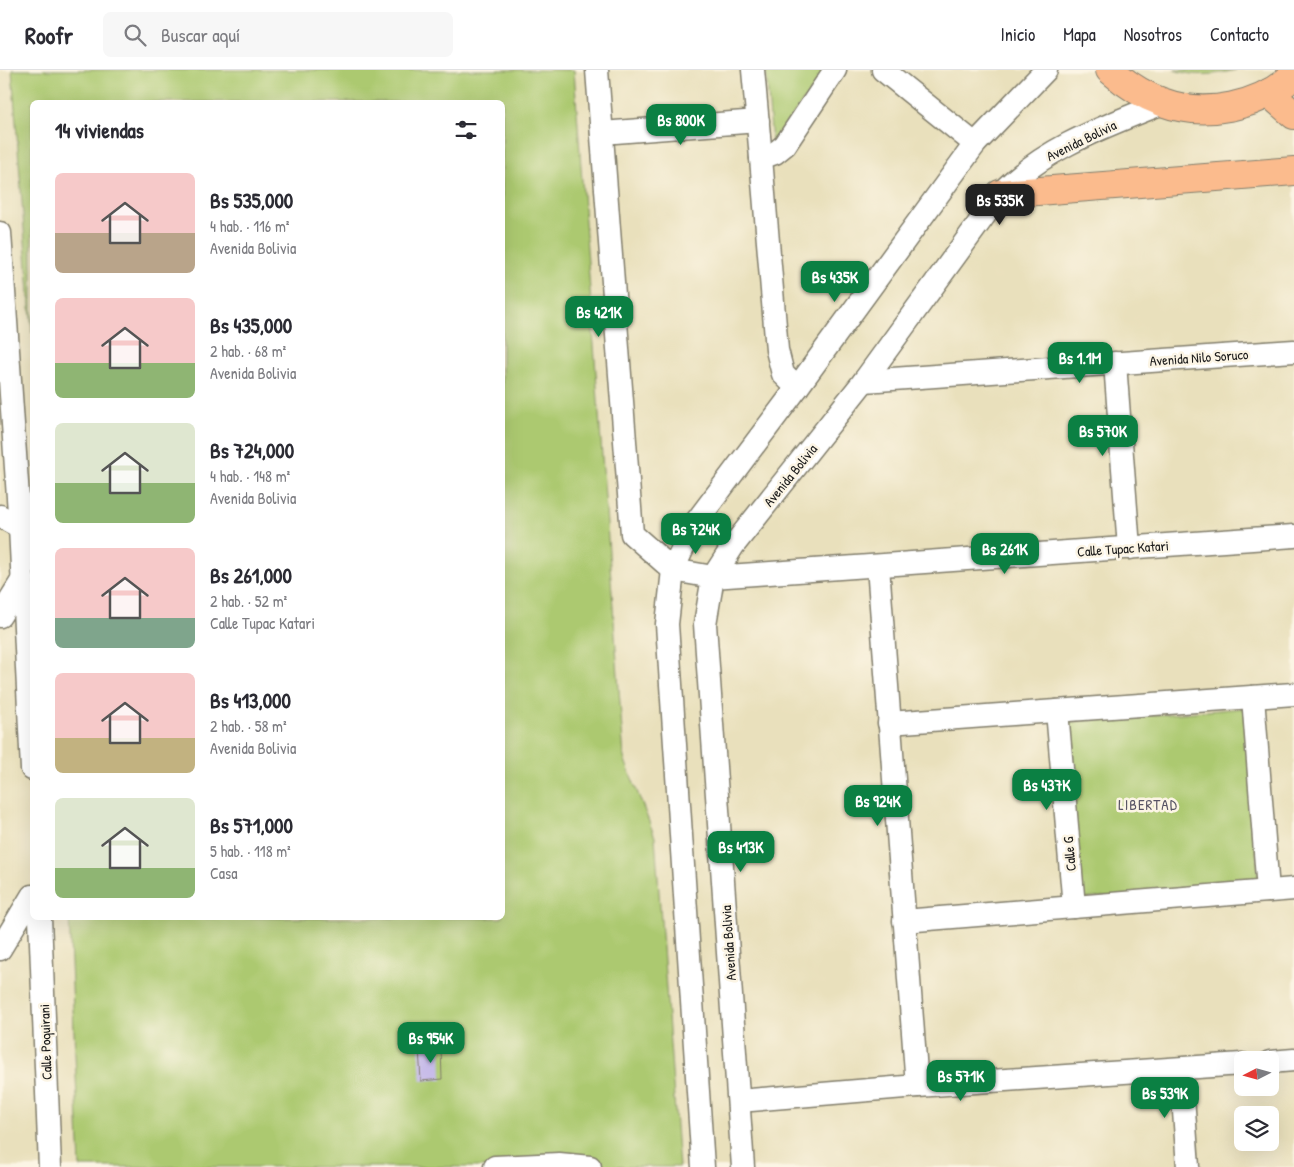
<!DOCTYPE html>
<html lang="es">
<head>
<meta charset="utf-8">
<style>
	body { margin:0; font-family:"Patrick Hand",sans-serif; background:#f7f7f7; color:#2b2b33; height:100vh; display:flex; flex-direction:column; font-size:19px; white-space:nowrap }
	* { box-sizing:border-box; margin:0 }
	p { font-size:16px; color:#7c7c81 }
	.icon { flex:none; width:28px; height:28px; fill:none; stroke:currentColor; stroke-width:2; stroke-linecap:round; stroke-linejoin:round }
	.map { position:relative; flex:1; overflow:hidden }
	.sheet { position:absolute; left:30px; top:30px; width:475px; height:820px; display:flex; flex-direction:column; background:#fff; border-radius:8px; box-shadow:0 5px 20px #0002 }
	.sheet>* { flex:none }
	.needle { width:32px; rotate:264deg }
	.buttons { position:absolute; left:1234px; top:981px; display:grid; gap:10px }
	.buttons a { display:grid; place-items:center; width:45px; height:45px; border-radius:8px; background:#fff; box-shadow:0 5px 20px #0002; font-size:25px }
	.price { position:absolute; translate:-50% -42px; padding:0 11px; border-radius:10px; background:#0b8043; color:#fff; font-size:16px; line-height:32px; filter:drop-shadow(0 1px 2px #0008) }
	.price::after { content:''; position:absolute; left:50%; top:30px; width:15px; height:11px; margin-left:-8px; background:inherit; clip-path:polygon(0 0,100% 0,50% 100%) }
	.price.current { background:#222; color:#fff }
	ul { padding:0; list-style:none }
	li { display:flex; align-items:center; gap:15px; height:125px; padding:0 25px }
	li span { display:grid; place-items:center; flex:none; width:140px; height:100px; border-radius:8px; color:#555 }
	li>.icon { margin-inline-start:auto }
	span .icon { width:60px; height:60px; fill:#fffc; stroke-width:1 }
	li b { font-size:21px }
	h2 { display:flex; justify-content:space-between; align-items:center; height:60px; padding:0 25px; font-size:21px }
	header { display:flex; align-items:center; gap:30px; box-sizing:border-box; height:70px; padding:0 25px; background:#fff; border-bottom:1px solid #e1e1e2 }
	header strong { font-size:24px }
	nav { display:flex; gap:28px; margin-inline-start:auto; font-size:18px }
	.search { width:350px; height:45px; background:#f7f7f7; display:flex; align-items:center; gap:12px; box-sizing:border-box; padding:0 18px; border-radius:8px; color:#7c7c81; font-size:19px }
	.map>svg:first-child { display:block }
	.green { fill:#acc96f; stroke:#647246 }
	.building { fill:#c5b9e9 }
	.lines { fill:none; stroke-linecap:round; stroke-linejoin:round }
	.minor-casing { stroke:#827e6c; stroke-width:25 }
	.major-casing { stroke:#827e6c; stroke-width:30 }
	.minor { stroke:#fff; stroke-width:22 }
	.major { stroke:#fbbb8d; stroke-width:28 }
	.labels { text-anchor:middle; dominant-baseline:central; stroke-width:5; stroke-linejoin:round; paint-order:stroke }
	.street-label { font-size:14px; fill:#1c1c1c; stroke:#fcf5e5 }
	.neighbourhood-label { font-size:15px; letter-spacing:1px; fill:#575364; stroke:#fcf5e5 }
</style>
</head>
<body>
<header>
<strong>Roofr</strong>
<div class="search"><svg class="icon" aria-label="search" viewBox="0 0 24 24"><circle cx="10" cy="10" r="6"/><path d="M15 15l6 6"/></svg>Buscar aquí</div>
<nav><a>Inicio</a><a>Mapa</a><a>Nosotros</a><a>Contacto</a></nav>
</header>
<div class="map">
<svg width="1294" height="1097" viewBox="0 0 1294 1097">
	<rect width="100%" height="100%" fill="#fcf5e5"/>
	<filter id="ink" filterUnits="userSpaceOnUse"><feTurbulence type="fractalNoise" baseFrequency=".02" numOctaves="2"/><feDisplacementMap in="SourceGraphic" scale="10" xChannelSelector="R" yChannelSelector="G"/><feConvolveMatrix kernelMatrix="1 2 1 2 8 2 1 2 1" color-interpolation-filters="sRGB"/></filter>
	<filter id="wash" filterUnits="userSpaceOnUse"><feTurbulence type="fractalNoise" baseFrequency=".0096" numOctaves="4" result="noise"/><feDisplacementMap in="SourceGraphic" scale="20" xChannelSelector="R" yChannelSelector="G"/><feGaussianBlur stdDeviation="1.12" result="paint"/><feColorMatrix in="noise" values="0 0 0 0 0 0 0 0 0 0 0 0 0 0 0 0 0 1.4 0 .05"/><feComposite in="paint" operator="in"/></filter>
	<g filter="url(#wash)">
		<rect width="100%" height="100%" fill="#e9e0bc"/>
		<g class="green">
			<path d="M12 0H574L624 688 655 767 679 1097H80L69 848H502V32H32V263Z"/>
			<path d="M766 0H827L772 72Z"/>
			<path d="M1174 0H1236C1216 5 1194 7 1174 0Z"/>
			<path d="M1245 638 1259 815 1080 829 1067 652Z"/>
		</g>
		<g id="blocks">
			<path class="building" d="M441 977 442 1009 421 1011 419 978Z"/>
		</g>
	</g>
	<g filter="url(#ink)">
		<use href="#blocks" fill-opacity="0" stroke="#827e6c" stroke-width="1"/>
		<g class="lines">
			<defs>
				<g id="minor">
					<path d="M597 0 632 464 673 500 713 507 1294 466"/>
					<path d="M753 0 761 88 777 280 783 304 797 318"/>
					<path d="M883 0 975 74"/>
					<path d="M602 63 758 51"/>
					<path d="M761 88 775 83 785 75 835 0"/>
					<path d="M0 163 20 457 32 699"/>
					<path d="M1115 293 1129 478"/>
					<path d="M864 311 1294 281"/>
					<path d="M0 446 20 457"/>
					<path d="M878 496 917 1016"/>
					<path d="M0 546 23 509"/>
					<path d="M1253 627 1268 821"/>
					<path d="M1057 641 1074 837"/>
					<path d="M889 653 1294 624"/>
					<path d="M40 848 50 1097"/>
					<path d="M904 851 1294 819"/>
					<path d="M0 879 32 826"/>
					<path d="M1270 992 1294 990"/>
					<path d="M1181 999 1188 1097"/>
					<path d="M739 1031 917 1016 1242 994"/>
					<path d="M495 1097 559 1094 590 1097"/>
					<path d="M703 1097 667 554 673 500 693 456 797 318 975 74 1046 0"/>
					<path d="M743 1097 705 554 713 507 733 476 864 311 1000 124C1043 78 1106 56 1163 33"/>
				</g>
				<g id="major">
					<path d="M1110 0C1126 14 1142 25 1162 32 1205 48 1260 37 1294 5"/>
					<path d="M1269 23 1294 45"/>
					<path d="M1000 124 1294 101"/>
				</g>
			</defs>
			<use href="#minor" class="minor-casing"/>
			<use href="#major" class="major-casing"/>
			<use href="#minor" class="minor"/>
			<use href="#major" class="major"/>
		</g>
	</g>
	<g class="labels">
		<g class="street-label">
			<text transform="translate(1081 70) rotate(-26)">Avenida Bolivia</text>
			<text transform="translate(1199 287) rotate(-4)">Avenida Nilo Soruco</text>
			<text transform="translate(790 405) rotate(-51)">Avenida Bolivia</text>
			<text transform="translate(1123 478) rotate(-4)">Calle Tupac Katari</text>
			<text transform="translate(1069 784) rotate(-95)">Calle G</text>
			<text transform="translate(728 873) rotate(-94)">Avenida Bolivia</text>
			<text transform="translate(45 972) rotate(-92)">Calle Poquirani</text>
		</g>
		<g class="neighbourhood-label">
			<text x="1148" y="734">LIBERTAD</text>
		</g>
	</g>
</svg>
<div class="buttons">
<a><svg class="needle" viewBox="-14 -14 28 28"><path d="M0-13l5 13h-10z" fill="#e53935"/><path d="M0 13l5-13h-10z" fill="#7c7c81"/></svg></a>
<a><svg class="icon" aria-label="layers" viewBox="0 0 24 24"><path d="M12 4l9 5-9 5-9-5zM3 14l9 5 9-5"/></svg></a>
</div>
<b class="price" style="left:681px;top:76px">Bs 800K</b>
<b class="price current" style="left:1000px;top:156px">Bs 535K</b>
<b class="price" style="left:835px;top:233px">Bs 435K</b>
<b class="price" style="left:599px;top:268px">Bs 421K</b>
<b class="price" style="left:1080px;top:314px">Bs 1.1M</b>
<b class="price" style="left:1103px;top:387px">Bs 570K</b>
<b class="price" style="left:696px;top:485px">Bs 724K</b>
<b class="price" style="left:1005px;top:505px">Bs 261K</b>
<b class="price" style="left:1047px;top:741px">Bs 437K</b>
<b class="price" style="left:878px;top:757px">Bs 924K</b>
<b class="price" style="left:741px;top:803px">Bs 413K</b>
<b class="price" style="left:431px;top:994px">Bs 954K</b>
<b class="price" style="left:961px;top:1032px">Bs 571K</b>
<b class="price" style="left:1165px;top:1049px">Bs 539K</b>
<section class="sheet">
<h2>14 viviendas<svg class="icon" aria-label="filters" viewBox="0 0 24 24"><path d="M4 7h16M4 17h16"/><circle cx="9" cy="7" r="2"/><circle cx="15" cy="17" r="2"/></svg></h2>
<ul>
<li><span style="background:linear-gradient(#f6c9c9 60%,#b9a48a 0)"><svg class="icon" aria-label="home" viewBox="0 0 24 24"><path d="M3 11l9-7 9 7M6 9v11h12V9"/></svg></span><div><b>Bs 535,000</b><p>4 hab. · 116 m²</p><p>Avenida Bolivia</p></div></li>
<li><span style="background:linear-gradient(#f6c9c9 65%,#8fb573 0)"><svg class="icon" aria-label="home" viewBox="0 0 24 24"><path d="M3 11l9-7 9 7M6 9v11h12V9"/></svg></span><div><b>Bs 435,000</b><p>2 hab. · 68 m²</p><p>Avenida Bolivia</p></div></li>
<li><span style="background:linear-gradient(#dfe7d0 60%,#8fb573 0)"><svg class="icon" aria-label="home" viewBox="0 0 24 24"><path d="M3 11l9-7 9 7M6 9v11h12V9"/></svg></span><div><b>Bs 724,000</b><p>4 hab. · 148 m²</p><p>Avenida Bolivia</p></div></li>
<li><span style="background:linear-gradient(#f6c9c9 70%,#7fa58c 0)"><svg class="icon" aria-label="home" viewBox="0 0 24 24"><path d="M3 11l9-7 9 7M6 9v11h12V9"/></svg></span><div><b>Bs 261,000</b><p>2 hab. · 52 m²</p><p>Calle Tupac Katari</p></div></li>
<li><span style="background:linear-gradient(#f6c9c9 65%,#c2b280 0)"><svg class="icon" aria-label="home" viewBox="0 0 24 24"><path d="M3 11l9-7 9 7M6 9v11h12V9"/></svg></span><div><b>Bs 413,000</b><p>2 hab. · 58 m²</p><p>Avenida Bolivia</p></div></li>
<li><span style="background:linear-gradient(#dfe7d0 70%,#8fb573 0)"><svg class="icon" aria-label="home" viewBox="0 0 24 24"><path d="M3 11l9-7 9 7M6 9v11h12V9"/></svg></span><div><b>Bs 571,000</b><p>5 hab. · 118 m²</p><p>Casa</p></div></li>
</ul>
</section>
</div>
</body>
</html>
